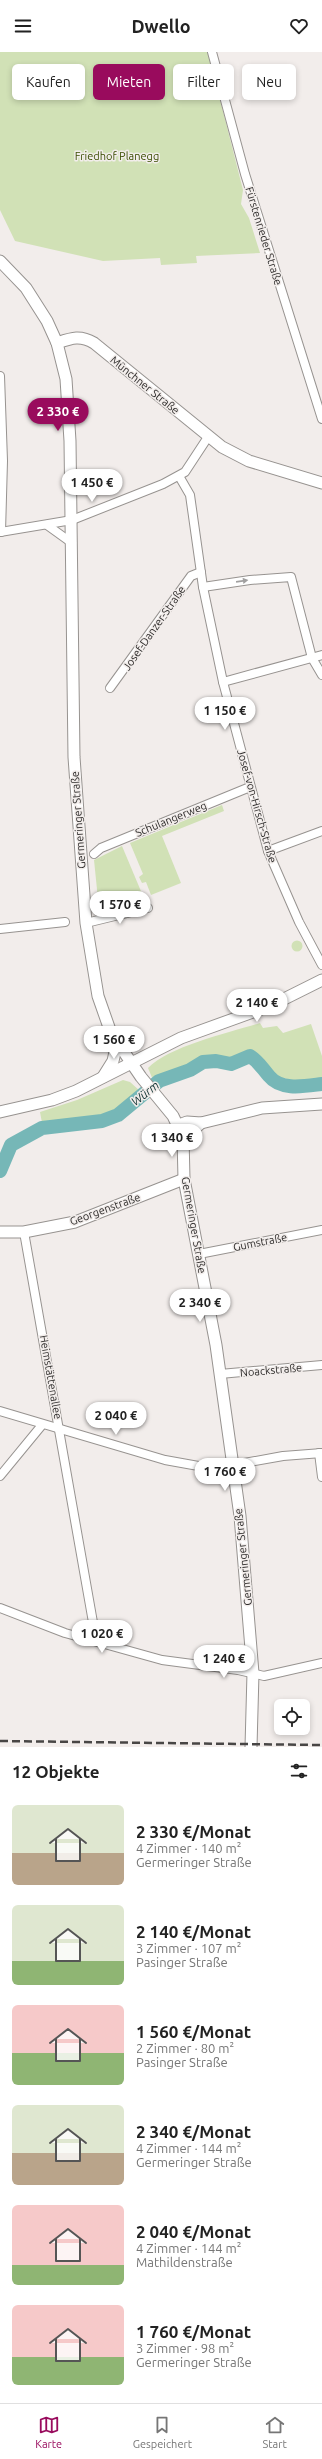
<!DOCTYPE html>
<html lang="de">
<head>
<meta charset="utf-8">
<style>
	body { margin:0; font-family:Ubuntu,sans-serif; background:#f2f2f2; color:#222; height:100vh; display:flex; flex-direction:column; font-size:15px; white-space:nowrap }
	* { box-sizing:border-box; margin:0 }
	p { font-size:13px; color:#767676 }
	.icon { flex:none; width:22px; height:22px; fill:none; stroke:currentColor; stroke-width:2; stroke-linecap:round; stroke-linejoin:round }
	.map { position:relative; height:1695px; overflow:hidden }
	.side { display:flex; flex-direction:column; background:#fff; flex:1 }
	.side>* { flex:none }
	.banner { position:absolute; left:12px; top:12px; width:298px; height:36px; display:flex; gap:8px }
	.buttons { position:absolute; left:274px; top:1647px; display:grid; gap:8px }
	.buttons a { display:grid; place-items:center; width:36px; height:36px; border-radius:6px; background:#fff; box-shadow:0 2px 6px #0003; font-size:20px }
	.price { position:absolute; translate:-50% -34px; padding:0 9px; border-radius:14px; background:#fff; color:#222; font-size:13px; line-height:26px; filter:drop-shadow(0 1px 2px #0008) }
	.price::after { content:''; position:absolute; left:50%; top:24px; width:12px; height:9px; margin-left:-6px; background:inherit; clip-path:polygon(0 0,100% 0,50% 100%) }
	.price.current { background:#990b5d; color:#fff }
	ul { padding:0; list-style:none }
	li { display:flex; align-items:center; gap:12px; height:100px; padding:0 12px }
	li span { display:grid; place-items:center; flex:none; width:112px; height:80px; border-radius:6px; color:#555 }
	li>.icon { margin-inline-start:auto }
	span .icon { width:48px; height:48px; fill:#fffc; stroke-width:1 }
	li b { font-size:17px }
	h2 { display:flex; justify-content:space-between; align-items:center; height:48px; padding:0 12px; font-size:17px }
	.chip { padding:0 14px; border-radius:6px; background:#fff; box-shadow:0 2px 6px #0003; font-size:14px; line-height:36px }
	.chip.current { background:#990b5d; color:#fff }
	header { display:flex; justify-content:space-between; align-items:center; height:52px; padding:0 12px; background:#fff; font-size:18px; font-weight:600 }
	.tabs { display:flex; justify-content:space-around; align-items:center; height:56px; border-top:1px solid #e0e0e0; background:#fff; font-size:11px; color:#767676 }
	.tabs a { display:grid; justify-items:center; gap:2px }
	.tabs .current { color:#990b5d }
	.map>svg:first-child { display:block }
	.green { fill:#d1e1b6 }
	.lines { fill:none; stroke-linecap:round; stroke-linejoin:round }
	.river { stroke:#76b7b7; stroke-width:14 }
	.street-casing { stroke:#979390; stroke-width:10 }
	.secondary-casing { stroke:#979390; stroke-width:13 }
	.street { stroke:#fff; stroke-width:8 }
	.secondary { stroke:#fff; stroke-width:11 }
	.rail { stroke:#484645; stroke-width:2.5; stroke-dasharray:8 4; stroke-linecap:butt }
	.oneway { fill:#a1a0a0 }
	.labels { text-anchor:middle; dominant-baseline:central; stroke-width:3; stroke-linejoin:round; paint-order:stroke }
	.park-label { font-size:11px; fill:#3b4e02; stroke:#f2edeb }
	.street-label { font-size:11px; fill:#2e2c2b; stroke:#f2edeb }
	.water-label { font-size:12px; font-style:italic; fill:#123434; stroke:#f2edeb }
</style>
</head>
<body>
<header><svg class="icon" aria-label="menu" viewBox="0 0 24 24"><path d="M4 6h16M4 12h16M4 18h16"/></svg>Dwello<svg class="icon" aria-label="heart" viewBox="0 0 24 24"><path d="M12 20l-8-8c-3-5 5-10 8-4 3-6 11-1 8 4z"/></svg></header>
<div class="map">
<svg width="322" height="1695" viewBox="0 0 322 1695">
	<rect width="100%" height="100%" fill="#f2edeb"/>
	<g class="green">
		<path d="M0 0H208L243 138 241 152 249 166 260 201 196 204 197 211 161 213 160 206 103 209 15 189 0 158Z"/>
		<path d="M222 753 224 759 162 784 181 831 151 843 146 830 142 831 139 825 143 822 130 791Z"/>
		<path d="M122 794 143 844 99 857 94 808Z"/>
		<circle cx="297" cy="894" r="5.5"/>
		<path d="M260 971 263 976 277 974 283 981 311 972 322 1004V1026L300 1030 274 1024 262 1007 251 1000 230 1007 216 1004 201 1007 153 1028 148 1016C169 994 231 980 260 971Z"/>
		<path d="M123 1028 130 1030 140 1039 114 1061 100 1065 42 1071 40 1060 77 1048Z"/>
	</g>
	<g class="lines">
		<path class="river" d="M0 1119 11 1093 42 1076 102 1069 118 1063 159 1029 190 1018 203 1010 216 1009 231 1012 250 1004C259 1010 262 1016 269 1024 281 1039 305 1034 322 1032"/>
		<defs>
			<g id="street">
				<path d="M212 0 245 122 322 367"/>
				<path d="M0 324 3 409 1 480"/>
				<path d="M179 424 190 443 203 535 223 630 268 799 299 870 322 913"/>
				<path d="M47 473 72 491"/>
				<path d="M0 480 72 468 163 432 185 420 208 385"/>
				<path d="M203 535 250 528 291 525 312 606 322 623"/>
				<path d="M223 630 322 603"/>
				<path d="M110 636 191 524 201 520"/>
				<path d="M268 799 322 779"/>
				<path d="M94 802 101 796 250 735"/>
				<path d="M86 871 148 856"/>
				<path d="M0 877 65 870"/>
				<path d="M24 1180 94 1576 93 1589"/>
				<path d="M199 1202 322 1178"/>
				<path d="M220 1322 322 1313"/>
				<path d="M0 1359 165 1408 204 1415 233 1413 283 1404 322 1401"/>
				<path d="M319 1401 322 1425"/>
				<path d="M0 1424 42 1373"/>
				<path d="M0 1556 65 1581 162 1608 238 1618 264 1624 322 1611"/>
			</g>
			<g id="secondary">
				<path d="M0 209 26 236 47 269 57 291 66 327 70 389 74 705 86 871 98 944 111 981 141 1025 173 1064 183 1085 184 1127 216 1293 240 1464 253 1621 251 1695"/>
				<path d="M57 291C72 286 80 283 94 291L222 395 249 409 322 431"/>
				<path d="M103 1025 113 1009 117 991"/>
				<path d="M0 1060 52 1048 76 1039 181 986 272 953 322 928"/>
				<path d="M179 1073 187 1070 201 1071 262 1056 322 1052"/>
				<path d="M183 1085 189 1082 201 1071"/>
				<path d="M0 1180H24L75 1170 184 1127"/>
			</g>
		</defs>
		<use href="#street" class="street-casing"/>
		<use href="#secondary" class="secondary-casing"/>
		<use href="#street" class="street"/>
		<use href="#secondary" class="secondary"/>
		<path class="rail" d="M0 1689 322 1693"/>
	</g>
	<defs><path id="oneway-solid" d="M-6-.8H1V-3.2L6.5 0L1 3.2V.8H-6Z"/></defs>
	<use class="oneway" href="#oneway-solid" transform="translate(242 529) rotate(-8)"/>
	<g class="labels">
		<g class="park-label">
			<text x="117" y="104">Friedhof Planegg</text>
		</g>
		<g class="street-label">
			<text transform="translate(264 184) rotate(73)">Fürstenrieder Straße</text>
			<text transform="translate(145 333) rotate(39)">Münchner Straße</text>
			<text transform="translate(154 576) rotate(-55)">Josef-Danzer-Straße</text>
			<text transform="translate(257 754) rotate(74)">Josef-von-Hirsch-Straße</text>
			<text transform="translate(171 767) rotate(-22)">Schulangerweg</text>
			<text transform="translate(78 768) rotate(-94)">Germeringer Straße</text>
			<text transform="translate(105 1157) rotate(-20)">Georgenstraße</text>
			<text transform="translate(194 1173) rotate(80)">Germeringer Straße</text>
			<text transform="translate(260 1190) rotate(-11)">Gumstraße</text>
			<text transform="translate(271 1318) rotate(-5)">Noackstraße</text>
			<text transform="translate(51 1325) rotate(80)">Heimstättenallee</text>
			<text transform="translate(243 1505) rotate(-96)">Germeringer Straße</text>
		</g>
		<g class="water-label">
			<text transform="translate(145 1041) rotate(-38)">Würm</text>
		</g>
	</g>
</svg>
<div class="buttons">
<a><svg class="icon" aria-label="locate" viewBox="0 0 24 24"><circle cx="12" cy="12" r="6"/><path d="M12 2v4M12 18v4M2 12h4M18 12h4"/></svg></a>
</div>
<b class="price current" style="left:58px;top:380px">2 330 €</b>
<b class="price" style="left:92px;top:451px">1 450 €</b>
<b class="price" style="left:225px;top:679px">1 150 €</b>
<b class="price" style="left:120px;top:873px">1 570 €</b>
<b class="price" style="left:257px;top:971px">2 140 €</b>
<b class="price" style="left:114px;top:1008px">1 560 €</b>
<b class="price" style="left:172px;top:1106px">1 340 €</b>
<b class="price" style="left:200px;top:1271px">2 340 €</b>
<b class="price" style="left:116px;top:1384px">2 040 €</b>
<b class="price" style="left:225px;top:1440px">1 760 €</b>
<b class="price" style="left:102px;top:1602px">1 020 €</b>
<b class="price" style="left:224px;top:1627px">1 240 €</b>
<div class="banner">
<a class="chip">Kaufen</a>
<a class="chip current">Mieten</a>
<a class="chip">Filter</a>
<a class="chip">Neu</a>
</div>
</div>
<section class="side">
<h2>12 Objekte<svg class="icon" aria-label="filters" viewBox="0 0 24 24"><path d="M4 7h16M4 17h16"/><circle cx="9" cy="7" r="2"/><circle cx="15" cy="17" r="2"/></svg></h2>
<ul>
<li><span style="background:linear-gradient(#dfe7d0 60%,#b9a48a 0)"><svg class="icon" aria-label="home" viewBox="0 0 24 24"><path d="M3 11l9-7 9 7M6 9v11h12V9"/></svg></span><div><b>2 330 €/Monat</b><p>4 Zimmer · 140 m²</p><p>Germeringer Straße</p></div></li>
<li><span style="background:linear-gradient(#dfe7d0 70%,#8fb573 0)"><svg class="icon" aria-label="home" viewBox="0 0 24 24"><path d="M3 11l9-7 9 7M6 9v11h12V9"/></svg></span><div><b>2 140 €/Monat</b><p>3 Zimmer · 107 m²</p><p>Pasinger Straße</p></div></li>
<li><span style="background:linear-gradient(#f6c9c9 60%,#8fb573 0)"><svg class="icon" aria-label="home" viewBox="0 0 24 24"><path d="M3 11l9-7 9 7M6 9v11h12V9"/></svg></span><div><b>1 560 €/Monat</b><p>2 Zimmer · 80 m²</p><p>Pasinger Straße</p></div></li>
<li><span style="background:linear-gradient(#dfe7d0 60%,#b9a48a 0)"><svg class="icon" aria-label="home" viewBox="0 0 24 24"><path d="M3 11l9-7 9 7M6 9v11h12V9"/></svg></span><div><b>2 340 €/Monat</b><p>4 Zimmer · 144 m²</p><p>Germeringer Straße</p></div></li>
<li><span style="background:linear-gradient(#f6c9c9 75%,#8fb573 0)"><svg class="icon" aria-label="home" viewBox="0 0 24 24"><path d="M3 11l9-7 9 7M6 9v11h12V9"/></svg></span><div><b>2 040 €/Monat</b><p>4 Zimmer · 144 m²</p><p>Mathildenstraße</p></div></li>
<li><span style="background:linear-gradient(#f6c9c9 65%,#8fb573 0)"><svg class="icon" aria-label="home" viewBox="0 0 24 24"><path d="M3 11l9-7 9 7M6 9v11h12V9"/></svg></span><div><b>1 760 €/Monat</b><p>3 Zimmer · 98 m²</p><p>Germeringer Straße</p></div></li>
</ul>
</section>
<nav class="tabs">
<a class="current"><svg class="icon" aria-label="map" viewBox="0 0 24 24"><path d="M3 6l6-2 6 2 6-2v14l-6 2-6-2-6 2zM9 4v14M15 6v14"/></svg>Karte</a>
<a><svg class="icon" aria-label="saved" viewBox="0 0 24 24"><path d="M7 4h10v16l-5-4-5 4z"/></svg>Gespeichert</a>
<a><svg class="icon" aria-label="home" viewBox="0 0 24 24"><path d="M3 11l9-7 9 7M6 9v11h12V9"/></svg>Start</a>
</nav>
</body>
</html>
